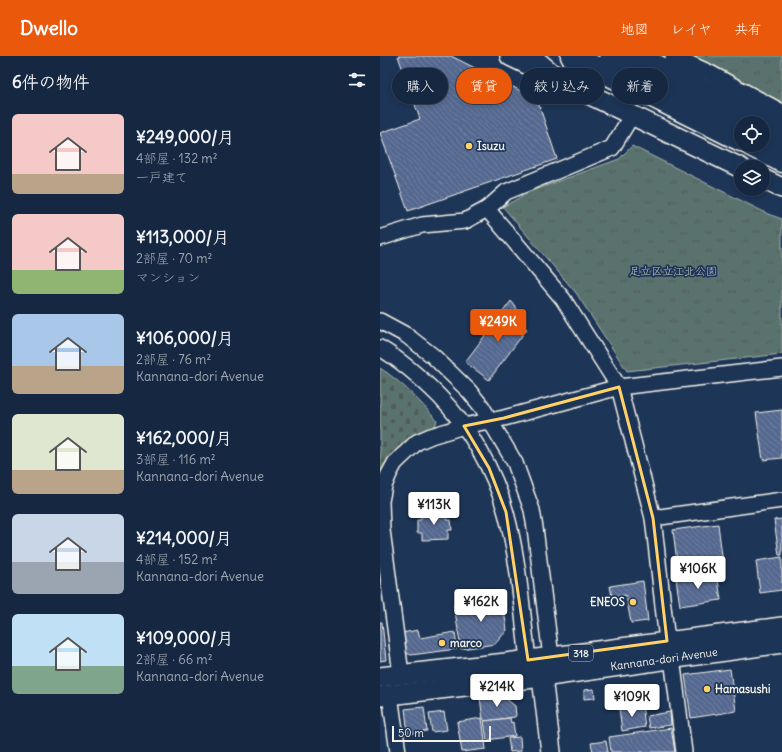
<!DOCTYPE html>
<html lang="ja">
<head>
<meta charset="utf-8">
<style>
	body { margin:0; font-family:Delius,"Klee One",sans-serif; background:#23344c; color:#f1f3f6; height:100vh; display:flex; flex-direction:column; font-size:15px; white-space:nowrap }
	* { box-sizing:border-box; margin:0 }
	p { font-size:13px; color:#9ea6b1 }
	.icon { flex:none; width:22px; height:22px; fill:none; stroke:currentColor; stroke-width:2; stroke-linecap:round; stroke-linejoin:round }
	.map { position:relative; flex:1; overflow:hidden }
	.panel { display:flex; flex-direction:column; background:#162841; width:380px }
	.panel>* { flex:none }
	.hud { position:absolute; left:12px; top:12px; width:330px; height:36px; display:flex; gap:8px }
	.tools { position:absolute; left:354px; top:60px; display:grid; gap:8px }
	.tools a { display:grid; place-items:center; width:36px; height:36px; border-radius:50%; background:#162841; box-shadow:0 2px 6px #0003,0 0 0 1px #35445a; font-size:20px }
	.scale { position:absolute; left:12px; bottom:10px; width:99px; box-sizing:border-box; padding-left:4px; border:2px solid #f4f1e8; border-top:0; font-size:11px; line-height:14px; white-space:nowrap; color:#f4f1e8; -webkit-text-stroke:3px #1d3557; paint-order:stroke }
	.price { position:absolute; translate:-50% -34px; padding:0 9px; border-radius:4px; background:#fff; color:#222; font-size:13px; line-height:26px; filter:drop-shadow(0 1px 2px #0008) }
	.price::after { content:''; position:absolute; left:50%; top:24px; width:12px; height:9px; margin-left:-6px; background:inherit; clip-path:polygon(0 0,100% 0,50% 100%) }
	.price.selected { background:#ea580c; color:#fff }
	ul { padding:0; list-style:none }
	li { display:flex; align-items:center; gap:12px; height:100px; padding:0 12px }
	li span { display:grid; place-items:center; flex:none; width:112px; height:80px; border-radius:6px; color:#555 }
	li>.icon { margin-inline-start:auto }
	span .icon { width:48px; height:48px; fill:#fffc; stroke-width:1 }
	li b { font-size:17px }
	h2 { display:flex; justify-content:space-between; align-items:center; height:48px; padding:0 12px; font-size:17px }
	.pill { padding:0 14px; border-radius:18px; background:#162841; box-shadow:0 2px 6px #0003,0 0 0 1px #35445a; font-size:14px; line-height:36px }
	.pill.selected { background:#ea580c; color:#fff }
	header { display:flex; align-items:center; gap:24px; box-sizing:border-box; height:56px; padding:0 20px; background:#ea580c; color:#fff }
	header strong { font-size:19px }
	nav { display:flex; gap:22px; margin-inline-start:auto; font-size:14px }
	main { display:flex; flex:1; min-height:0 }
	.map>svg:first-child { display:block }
	.grass { fill:url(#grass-tufts); stroke:#a7b2aa }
	.cemetery { fill:url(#cemetery-stones); stroke:#a7b2aa }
	.building { fill:url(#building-back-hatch); stroke:#f4f1e8 }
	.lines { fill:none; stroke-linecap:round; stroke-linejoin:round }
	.minor-casing { stroke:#f4f1e8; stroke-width:18 }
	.major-casing { stroke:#f4f1e8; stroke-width:22 }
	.highway-casing { stroke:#f4f1e8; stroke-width:25 }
	.minor { stroke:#1d3557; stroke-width:15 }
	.major { stroke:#1d3557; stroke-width:19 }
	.highway { stroke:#1d3557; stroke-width:22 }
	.marked { fill:none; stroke:#ffd166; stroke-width:3; stroke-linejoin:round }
	.poi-dot { fill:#ffd166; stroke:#1d3557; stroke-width:1.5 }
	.labels { text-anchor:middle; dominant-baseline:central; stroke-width:3.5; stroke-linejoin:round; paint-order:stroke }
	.shield { fill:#1d3557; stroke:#b4b9bc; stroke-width:1 }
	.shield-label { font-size:10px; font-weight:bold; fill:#f4f1e8 }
	.poi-label { font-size:11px; font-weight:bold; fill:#f4f1e8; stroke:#1d3557; text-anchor:start }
	.park-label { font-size:11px; fill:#bec5bd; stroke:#1d3557 }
	.street-label { font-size:11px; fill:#f4f1e8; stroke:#1d3557 }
</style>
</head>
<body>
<header>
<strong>Dwello</strong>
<nav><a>地図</a><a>レイヤ</a><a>共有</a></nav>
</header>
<main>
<section class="panel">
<h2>6件の物件<svg class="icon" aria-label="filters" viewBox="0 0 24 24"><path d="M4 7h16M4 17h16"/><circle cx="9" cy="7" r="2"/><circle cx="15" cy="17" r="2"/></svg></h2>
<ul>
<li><span style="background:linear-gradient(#f6c9c9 75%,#b9a48a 0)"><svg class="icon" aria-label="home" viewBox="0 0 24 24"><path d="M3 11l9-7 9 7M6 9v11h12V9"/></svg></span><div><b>¥249,000/月</b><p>4部屋 · 132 m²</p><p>一戸建て</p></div></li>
<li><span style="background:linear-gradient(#f6c9c9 70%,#8fb573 0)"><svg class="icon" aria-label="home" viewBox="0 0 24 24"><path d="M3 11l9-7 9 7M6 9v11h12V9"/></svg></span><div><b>¥113,000/月</b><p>2部屋 · 70 m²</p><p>マンション</p></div></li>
<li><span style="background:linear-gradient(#a9c7e8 65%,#b9a48a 0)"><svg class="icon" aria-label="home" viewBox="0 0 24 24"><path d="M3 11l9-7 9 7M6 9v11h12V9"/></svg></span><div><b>¥106,000/月</b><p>2部屋 · 76 m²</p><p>Kannana-dori Avenue</p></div></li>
<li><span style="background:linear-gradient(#dfe7d0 70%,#b9a48a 0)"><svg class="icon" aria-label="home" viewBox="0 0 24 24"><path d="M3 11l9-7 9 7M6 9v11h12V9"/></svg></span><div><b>¥162,000/月</b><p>3部屋 · 116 m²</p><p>Kannana-dori Avenue</p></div></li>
<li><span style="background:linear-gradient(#c9d6e8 60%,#9aa5b1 0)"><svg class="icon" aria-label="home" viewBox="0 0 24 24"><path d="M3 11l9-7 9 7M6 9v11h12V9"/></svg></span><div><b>¥214,000/月</b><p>4部屋 · 152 m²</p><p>Kannana-dori Avenue</p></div></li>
<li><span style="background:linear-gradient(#bfe0f5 65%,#7fa58c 0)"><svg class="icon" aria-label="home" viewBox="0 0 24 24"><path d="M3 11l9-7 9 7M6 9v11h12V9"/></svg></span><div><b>¥109,000/月</b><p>2部屋 · 66 m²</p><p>Kannana-dori Avenue</p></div></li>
</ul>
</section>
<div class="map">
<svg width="402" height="696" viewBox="0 0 402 696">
	<defs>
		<pattern id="grass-tufts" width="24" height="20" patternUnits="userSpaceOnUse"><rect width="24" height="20" fill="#5a726d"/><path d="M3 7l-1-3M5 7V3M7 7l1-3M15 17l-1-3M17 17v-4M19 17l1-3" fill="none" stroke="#515b58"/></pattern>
		<pattern id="cemetery-stones" width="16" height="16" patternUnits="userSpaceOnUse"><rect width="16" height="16" fill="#5a726d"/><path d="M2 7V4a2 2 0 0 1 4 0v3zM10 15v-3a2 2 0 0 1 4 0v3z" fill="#515b58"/></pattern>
		<pattern id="building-back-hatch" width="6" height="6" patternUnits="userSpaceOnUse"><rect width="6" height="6" fill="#556990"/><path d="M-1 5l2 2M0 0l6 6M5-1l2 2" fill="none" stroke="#6e7fa0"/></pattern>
	</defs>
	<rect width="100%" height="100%" fill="#1d3557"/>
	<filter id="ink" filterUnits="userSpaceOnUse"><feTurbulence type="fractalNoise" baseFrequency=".025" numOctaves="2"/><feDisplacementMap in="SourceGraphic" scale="8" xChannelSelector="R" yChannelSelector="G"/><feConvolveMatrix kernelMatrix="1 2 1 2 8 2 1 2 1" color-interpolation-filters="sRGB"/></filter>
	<g filter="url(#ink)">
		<g class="grass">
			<path d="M305 0H402V49Z"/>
			<path d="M252 90 388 158 402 163V298L247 315 196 237 123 151 149 136 239 103Z"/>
		</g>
		<path class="cemetery" d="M0 312C22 326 40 345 57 365L54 372C28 376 13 396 1 418L0 417Z"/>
		<g class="building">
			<path d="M18 0H71L157 43 177 103 28 155 0 77 40 63Z"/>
			<path d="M131 245 143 261 138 267 147 273 109 324 85 306Z"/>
			<path d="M402 354V402L383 404 376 357Z"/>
			<path d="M67 456V464H71L72 474H68V483L42 484V477H37V464H41V457Z"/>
			<path d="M402 463V499H399L394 464Z"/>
			<path d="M338 468 344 516 299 522 293 474Z"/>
			<path d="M402 501V535V534L380 537 376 505Z"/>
			<path d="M337 518 341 544 300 550 296 523Z"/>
			<path d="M263 525 268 565 251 567 246 539 232 541 230 530Z"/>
			<path d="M122 541 127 574 115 588 81 593 74 549Z"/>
			<path d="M0 566H2L6 604 0 605Z"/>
			<path d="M38 574 40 582 75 576 77 593 31 599 25 596 22 577Z"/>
			<path d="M350 613 356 655 311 662 305 619Z"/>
			<path d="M214 633 215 642 204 643V634Z"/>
			<path d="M120 638 135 650 136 659 135 661 105 665 103 663 100 642Z"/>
			<path d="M262 649 265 671 242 675 239 652Z"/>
			<path d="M44 651 47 675 28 678 25 653Z"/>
			<path d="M64 656 67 674 52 676 49 658Z"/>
			<path d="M290 656 291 669 269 672 267 660Z"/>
			<path d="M102 662 106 693 82 696 77 666Z"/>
			<path d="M130 662 131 667 133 666 135 680 107 684 104 665Z"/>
			<path d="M291 672 295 696H231L229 681Z"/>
			<path d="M140 681 141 695 130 696 128 682Z"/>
			<path d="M226 685 228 696H213L211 687Z"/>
		</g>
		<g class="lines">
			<defs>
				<g id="minor">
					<path d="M293 0 330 17 402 56"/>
					<path d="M107 153 183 243 239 331 273 462 287 585"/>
					<path d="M0 182 42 169 85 165 107 153 126 136 232 92 252 59"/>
					<path d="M0 265 26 279 53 300 89 335 102 351 135 407 152 454 155 472 171 601"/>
					<path d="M0 292C22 305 41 322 59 340 90 372 114 414 126 457 139 505 142 555 148 604"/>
					<path d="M273 462 402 444"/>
					<path d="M292 602 304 696"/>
					<path d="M21 618 2 474 1 445 4 430 9 418 15 407 37 386 51 380 84 370 124 362 239 331 402 312"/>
					<path d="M10 639 18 696"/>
				</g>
				<g id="major">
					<path d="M130 0 361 112"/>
					<path d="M229 0 361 67"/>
					<path d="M383 78 402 87"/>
					<path d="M383 123 402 132"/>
					<path d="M167 609 162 621 171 696"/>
					<path d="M0 621 126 607 402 571"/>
					<path d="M0 640 162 621 402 587"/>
				</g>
				<g id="highway">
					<path d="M149 0 176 23"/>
					<path d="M192 0 361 84"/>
					<path d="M257 0 402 74"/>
					<path d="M371 89 402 105"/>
				</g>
			</defs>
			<use href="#minor" class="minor-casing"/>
			<use href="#major" class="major-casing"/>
			<use href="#highway" class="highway-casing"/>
			<use href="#minor" class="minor"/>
			<use href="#major" class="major"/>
			<use href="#highway" class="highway"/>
		</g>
	</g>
	<path class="marked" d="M239 331 273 462 287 585 148 604 126 456 109 412 84 370 124 362Z"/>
	<g class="poi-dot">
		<circle cx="89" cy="90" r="4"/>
		<circle cx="253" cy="546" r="4"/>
		<circle cx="62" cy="587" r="4"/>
		<circle cx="327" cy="633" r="4"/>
	</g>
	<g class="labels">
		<rect class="shield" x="189" y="589" width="24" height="16" rx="3"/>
		<g class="shield-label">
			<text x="201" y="597">318</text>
		</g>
		<g class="poi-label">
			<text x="97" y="90">Isuzu</text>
			<text x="245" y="546" text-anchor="end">ENEOS</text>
			<text x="70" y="587">marco</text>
			<text x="335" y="633">Hamasushi</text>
		</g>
		<g class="park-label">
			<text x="293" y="215">足立区立江北公園</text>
		</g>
		<g class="street-label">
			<text transform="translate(284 603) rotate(-8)">Kannana-dori Avenue</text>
		</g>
	</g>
</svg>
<div class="tools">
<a><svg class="icon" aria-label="locate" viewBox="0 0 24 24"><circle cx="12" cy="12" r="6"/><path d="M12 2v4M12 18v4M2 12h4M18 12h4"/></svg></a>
<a><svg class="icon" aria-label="layers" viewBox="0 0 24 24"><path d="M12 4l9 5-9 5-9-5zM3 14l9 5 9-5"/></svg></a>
</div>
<div class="scale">50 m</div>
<b class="price selected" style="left:118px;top:287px">¥249K</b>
<b class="price" style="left:54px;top:470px">¥113K</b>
<b class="price" style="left:318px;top:534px">¥106K</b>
<b class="price" style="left:101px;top:567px">¥162K</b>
<b class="price" style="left:117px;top:652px">¥214K</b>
<b class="price" style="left:252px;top:662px">¥109K</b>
<div class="hud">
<a class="pill">購入</a>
<a class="pill selected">賃貸</a>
<a class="pill">絞り込み</a>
<a class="pill">新着</a>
</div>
</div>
</main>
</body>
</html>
